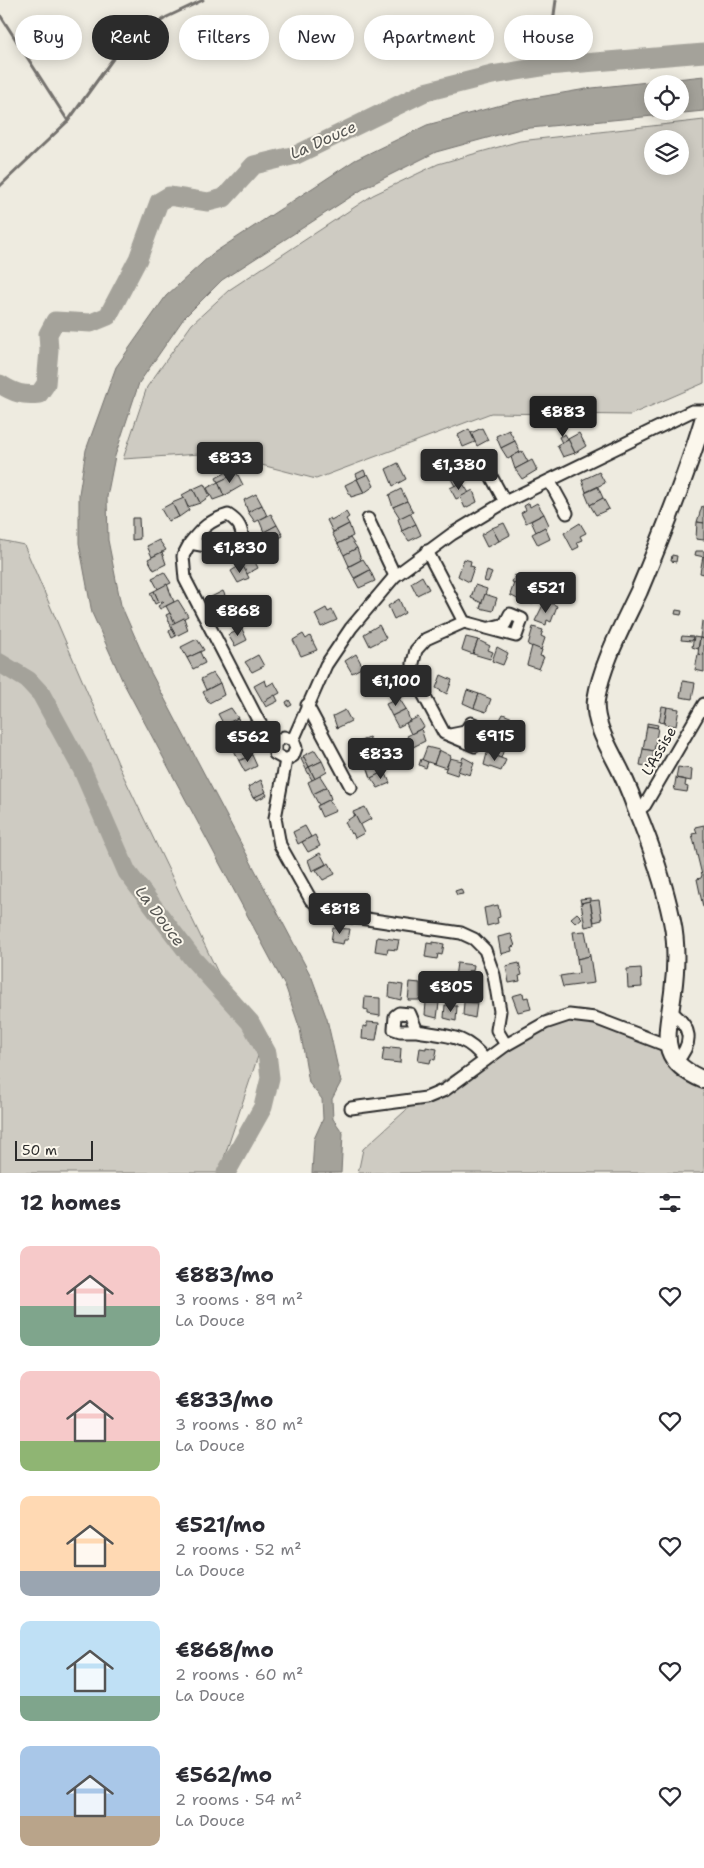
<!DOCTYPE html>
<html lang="en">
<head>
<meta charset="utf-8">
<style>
	body { margin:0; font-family:"Shantell Sans",sans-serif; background:#f2f2f3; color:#2b2b33; height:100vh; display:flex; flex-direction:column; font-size:19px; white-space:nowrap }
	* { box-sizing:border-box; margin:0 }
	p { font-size:16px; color:#7c7c81 }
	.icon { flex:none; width:28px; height:28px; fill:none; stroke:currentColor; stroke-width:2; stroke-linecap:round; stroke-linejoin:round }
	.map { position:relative; height:1173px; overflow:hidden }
	.drawer { display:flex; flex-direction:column; background:#fff; flex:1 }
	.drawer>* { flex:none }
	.hud { position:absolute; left:15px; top:15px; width:675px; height:45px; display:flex; gap:10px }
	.tools { position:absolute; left:644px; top:75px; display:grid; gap:10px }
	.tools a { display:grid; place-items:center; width:45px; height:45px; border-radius:50%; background:#fff; box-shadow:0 2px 12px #0003; font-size:25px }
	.scale { position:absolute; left:15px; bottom:12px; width:78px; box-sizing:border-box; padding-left:5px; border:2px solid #2b2b2b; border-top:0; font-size:14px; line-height:18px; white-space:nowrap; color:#2b2b2b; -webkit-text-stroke:4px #fbf7ec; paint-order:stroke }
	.price { position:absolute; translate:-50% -42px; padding:0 11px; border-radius:5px; background:#2b2b2b; color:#fff; font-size:16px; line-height:32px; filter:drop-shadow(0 1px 2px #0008) }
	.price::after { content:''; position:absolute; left:50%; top:30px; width:15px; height:11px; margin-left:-8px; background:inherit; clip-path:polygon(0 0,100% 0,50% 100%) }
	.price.on { background:#222; color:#fff }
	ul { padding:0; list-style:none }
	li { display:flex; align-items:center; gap:15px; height:125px; padding:0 20px }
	li span { display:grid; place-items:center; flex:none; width:140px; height:100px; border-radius:10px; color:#555 }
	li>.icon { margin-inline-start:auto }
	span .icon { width:60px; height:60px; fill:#fffc; stroke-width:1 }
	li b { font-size:21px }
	h2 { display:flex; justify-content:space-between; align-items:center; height:60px; padding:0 20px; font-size:21px }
	.chip { padding:0 18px; border-radius:22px; background:#fff; box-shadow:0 2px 12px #0003; font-size:18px; line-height:45px }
	.chip.on { background:#2b2b2b; color:#fff }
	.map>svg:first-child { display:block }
	.green { fill:#cecbc2; stroke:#7c7b76; fill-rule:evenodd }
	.water { fill:#a4a29a; stroke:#74726e; fill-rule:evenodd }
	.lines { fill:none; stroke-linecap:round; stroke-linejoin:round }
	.stream { stroke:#74726e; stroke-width:3 }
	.river { stroke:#a4a29a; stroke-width:19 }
	.building { fill:#b8b5ae; stroke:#2b2b2b }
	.street-casing { stroke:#2b2b2b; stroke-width:15 }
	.secondary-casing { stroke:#2b2b2b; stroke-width:20 }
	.street { stroke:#fbf7ec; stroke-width:11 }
	.secondary { stroke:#fbf7ec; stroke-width:16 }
	.labels { text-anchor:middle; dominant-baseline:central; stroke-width:4; stroke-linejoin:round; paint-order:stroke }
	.street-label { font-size:15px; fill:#2b2b2b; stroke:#fbf7ec }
	.water-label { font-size:16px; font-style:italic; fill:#555552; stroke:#fbf7ec }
</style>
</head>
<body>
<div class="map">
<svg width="704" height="1173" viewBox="0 0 704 1173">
	<rect width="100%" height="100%" fill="#eeebe0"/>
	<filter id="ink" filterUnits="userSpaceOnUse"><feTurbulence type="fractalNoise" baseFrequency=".02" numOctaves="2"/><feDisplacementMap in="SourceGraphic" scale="10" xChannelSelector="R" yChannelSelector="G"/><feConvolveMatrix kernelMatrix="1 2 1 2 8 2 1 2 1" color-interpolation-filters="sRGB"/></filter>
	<g filter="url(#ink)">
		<g class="green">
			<path d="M704 120V383L630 415 491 413 316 479 215 453 123 459 147 387 192 324 229 290 373 195 438 164 520 141ZM652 139H680V166H652Z"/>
			<path d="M0 540 24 545 123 775 258 1056 219 1173H0Z"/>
			<path d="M591 1011 675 1048 691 1069 704 1074V1173H358L363 1149 425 1093 550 1012Z"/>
		</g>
		<path class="water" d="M704 76V111L520 129 436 152 366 187 222 280 184 318 139 383 115 456 107 497 108 540 121 605 150 671 312 978 327 1019 341 1082 332 1099 333 1119 343 1133 341 1173H312L314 1139 323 1119 322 1099 309 1083 300 1029 286 988 123 682 92 613 79 543V494L86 450 116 367 166 296 212 254 355 160 427 125 516 101 592 88ZM652 84H680V111H652Z"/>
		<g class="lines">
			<g class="stream">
				<path d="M0 15 68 121 0 186"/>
				<path d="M547 66 556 0"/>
				<path d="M68 121 120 49 167 17 203 0"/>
			</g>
			<g class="river">
				<path d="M0 384C14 393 23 396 39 394L46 384 49 350 48 334 55 321 91 323 108 316 138 259 159 202 169 196 208 202 224 198 254 165 296 155 425 92 492 75 547 66 704 53"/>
				<path d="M0 663 28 680 41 694 82 769 127 872 193 959 250 1022 267 1053 270 1078 263 1107 226 1173"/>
			</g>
		</g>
		<g class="building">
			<path d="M482 428 488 440 477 446 471 433Z"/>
			<path d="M469 429 475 442 463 447 458 435Z"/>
			<path d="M509 430 515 441 501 448 496 436Z"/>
			<path d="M579 433 586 446 575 453 568 439Z"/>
			<path d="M565 434 568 439 562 443 559 437Z"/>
			<path d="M568 439 575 453 563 457 557 445Z"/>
			<path d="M515 441 520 452 508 459 501 448Z"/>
			<path d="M522 451 528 462 515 469 511 457Z"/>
			<path d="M455 457 462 468 449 475 443 464Z"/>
			<path d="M532 460 537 470 522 479 515 469Z"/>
			<path d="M398 463 406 479 393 486 386 469Z"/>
			<path d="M462 468 467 480 455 486 449 475Z"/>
			<path d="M364 470 366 475 358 479 356 474Z"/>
			<path d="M227 472 229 477 218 482 216 478Z"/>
			<path d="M599 472 605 483 586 492 582 480Z"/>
			<path d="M237 473 243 485 224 496 218 482Z"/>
			<path d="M368 474 374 486 364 493 357 479Z"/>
			<path d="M357 479 364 493 351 497 345 485Z"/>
			<path d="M218 482 224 496 213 500 207 488Z"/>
			<path d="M462 482 469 493 456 499 450 488Z"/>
			<path d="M204 484 210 496 200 503 193 489Z"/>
			<path d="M598 487 603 498 590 505 585 493Z"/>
			<path d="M193 489 200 503 188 507 182 495Z"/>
			<path d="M401 489 407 501 393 507 389 495Z"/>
			<path d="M473 490 477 502 465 508 460 497Z"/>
			<path d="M256 494 262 505 248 512 244 500Z"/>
			<path d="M184 498 189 510 179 517 172 503Z"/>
			<path d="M603 498 609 509 596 515 590 505Z"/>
			<path d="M407 501 413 512 400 518 393 507Z"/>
			<path d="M172 503 179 517 168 521 161 509Z"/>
			<path d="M529 503 530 507 537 503 544 514 526 523 521 513 526 510 524 506Z"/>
			<path d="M262 505 267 516 255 522 248 512Z"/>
			<path d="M702 506 704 507V523L697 522Z"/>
			<path d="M346 512 349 517 346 519 349 524 333 532 327 520 330 518 331 520Z"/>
			<path d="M410 513 416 524 402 531 398 519Z"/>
			<path d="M271 514 277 525 264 532 259 520Z"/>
			<path d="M544 514 549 525 536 532 531 521Z"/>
			<path d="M132 518H139L140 539 132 540Z"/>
			<path d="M697 522 704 523V540L696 539Z"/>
			<path d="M504 523 510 535 499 541 492 528Z"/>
			<path d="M580 523 586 533 580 536 582 540 577 542 579 547 573 550 564 533Z"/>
			<path d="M349 524 353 536 338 544 332 533Z"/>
			<path d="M416 524 421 535 409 541 402 531Z"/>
			<path d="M277 525 283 536 271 542 264 532Z"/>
			<path d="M545 527 550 539 538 545 532 534Z"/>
			<path d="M492 528 499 541 487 547 481 535Z"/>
			<path d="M350 538 357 548 344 555 338 544Z"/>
			<path d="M159 540 166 550 152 557 147 546Z"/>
			<path d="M357 548 361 560 349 566 344 555Z"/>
			<path d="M696 551H704V557L695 555Z"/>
			<path d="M162 552 166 564 154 570 148 559Z"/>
			<path d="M672 555 677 556 676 562 671 561Z"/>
			<path d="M252 556 258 568 247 574 240 561Z"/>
			<path d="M703 556 704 557V574L700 573Z"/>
			<path d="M363 559 370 570 354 578 348 567Z"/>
			<path d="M464 559 471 561 470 566 474 567 469 582 458 576Z"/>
			<path d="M242 564 249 578 238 583 231 571Z"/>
			<path d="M370 570 375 581 359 588 354 579Z"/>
			<path d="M487 571 492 573 488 582 484 581Z"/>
			<path d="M164 572 171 583 158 589 152 578Z"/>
			<path d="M515 575 521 578 519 585 512 582Z"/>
			<path d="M422 576 429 589 417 595 411 583Z"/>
			<path d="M521 578 528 580 521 601 510 595 514 583 519 585Z"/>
			<path d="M167 584 174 602 160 609 158 606 164 602 163 601 159 602 154 591Z"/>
			<path d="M475 585 487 589 482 603 471 598Z"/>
			<path d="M526 587 538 591 533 604 521 601Z"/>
			<path d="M154 591 159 602 155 604 150 593Z"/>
			<path d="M223 591 228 602 215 609 211 597Z"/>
			<path d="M485 594 497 598 493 611 480 608Z"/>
			<path d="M399 599 405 613 394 619 388 606Z"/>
			<path d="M178 600 188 616 175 623 166 606Z"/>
			<path d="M549 603H551L557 606 551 622 547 620 546 625 535 621 543 605 548 607Z"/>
			<path d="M326 608 328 612 332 610 337 620 321 627 315 614Z"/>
			<path d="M676 610 682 611 681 615 675 614Z"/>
			<path d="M170 613 175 623 171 625 166 615Z"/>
			<path d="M184 618 188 630 176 636 170 625Z"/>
			<path d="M702 621 704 622V639L700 638Z"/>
			<path d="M379 625 386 638 370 646 364 634Z"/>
			<path d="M533 627 543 630 541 636 545 638 541 650 528 645Z"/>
			<path d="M172 629 176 636 172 638 169 631Z"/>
			<path d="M242 629 247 640 235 646 228 635Z"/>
			<path d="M303 634 306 639 310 636 317 650 301 656 293 640Z"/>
			<path d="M682 636 693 637 692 641 681 640Z"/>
			<path d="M466 637 478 640 473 654 462 650Z"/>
			<path d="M694 637 700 638 698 649 692 647Z"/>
			<path d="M700 638 704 639V655L698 654Z"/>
			<path d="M197 639 204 650 187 658 181 647Z"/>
			<path d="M478 640 490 646 488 650 493 652 490 659 473 654Z"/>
			<path d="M532 646 542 650 540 656 544 657 539 669 527 665Z"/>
			<path d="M497 647 508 653 503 665 492 661Z"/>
			<path d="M200 652 205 663 193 669 187 658Z"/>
			<path d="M356 654 363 667 352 673 345 661Z"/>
			<path d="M698 654 704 655V672L695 670Z"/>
			<path d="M258 655 264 666 252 672 245 662Z"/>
			<path d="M213 673 220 683 206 690 201 679Z"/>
			<path d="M441 675 452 680 447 694 436 688Z"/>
			<path d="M265 680 267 686 274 682 280 693 263 702 254 686Z"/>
			<path d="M683 681 695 683 692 699 680 697Z"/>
			<path d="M220 683 224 695 209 703 203 692Z"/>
			<path d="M402 683 406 695 394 701 388 690Z"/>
			<path d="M467 690 479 694 474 708 463 703Z"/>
			<path d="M479 694 491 699 486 712 474 708Z"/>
			<path d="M275 695 278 701 266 707 263 702Z"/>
			<path d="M399 698 406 709 392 716 386 704Z"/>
			<path d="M289 700 292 705 288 707 286 702Z"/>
			<path d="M662 706 667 707 664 723 659 722Z"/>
			<path d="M667 707 679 709 676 726 664 724Z"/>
			<path d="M231 708 238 718 224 725 218 714Z"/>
			<path d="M406 709 410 721 398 727 392 716Z"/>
			<path d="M345 710 351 721 337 728 333 716Z"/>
			<path d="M503 714 515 719 511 730 507 729 506 733 495 729Z"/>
			<path d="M418 717 424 727 411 734 406 723Z"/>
			<path d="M238 718 242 730 230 736 224 725Z"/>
			<path d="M647 723 658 725 657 728 647 726Z"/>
			<path d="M647 726 658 728 654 751 643 749Z"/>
			<path d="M421 729 425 741 413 747 407 736Z"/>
			<path d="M369 737 375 748 357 757 353 745Z"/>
			<path d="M492 742 505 746 501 758 487 753Z"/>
			<path d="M246 744 252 755 239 761 234 750Z"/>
			<path d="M427 747 439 750 434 764 422 760Z"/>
			<path d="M643 749 654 751 651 767 640 765Z"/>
			<path d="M315 750 322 761 309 767 303 756Z"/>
			<path d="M371 750 377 761 364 767 357 757Z"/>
			<path d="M439 750 451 756 446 768 434 764Z"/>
			<path d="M487 753 506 760 501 771 484 765Z"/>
			<path d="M252 755 257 766 245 772 239 761Z"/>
			<path d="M304 757 309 767 306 769 301 759Z"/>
			<path d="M463 757 474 763 470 775 458 771Z"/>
			<path d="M450 758 462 761 457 775 445 771Z"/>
			<path d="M421 759 428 762 426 768 419 765Z"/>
			<path d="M379 760 385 771 371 778 367 766Z"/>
			<path d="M322 761 327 772 315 779 309 767Z"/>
			<path d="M309 767 315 779 312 780 306 769Z"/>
			<path d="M678 767 692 769 691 781 676 778Z"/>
			<path d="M385 771 390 783 378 788 371 778Z"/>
			<path d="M320 776 327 787 313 794 308 782Z"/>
			<path d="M676 778 686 780 685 786 688 787 687 792 674 790Z"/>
			<path d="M261 780 266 792 253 798 248 787Z"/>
			<path d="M327 787 331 799 319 805 313 794Z"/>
			<path d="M265 792 267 795 257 800 255 797Z"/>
			<path d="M329 800 336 811 322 817 317 806Z"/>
			<path d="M365 807 371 819 360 825 353 812Z"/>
			<path d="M355 815 364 833 355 838 353 833 351 834 345 822Z"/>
			<path d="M704 825V907H703L697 879 701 878 702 875 692 834 697 833 695 827Z"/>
			<path d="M305 826 311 837 298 844 293 832Z"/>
			<path d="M315 835 320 846 308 852 302 842Z"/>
			<path d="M320 853 326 864 312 871 308 860Z"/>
			<path d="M329 863 335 874 323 880 316 870Z"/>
			<path d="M461 889 463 894 457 895 455 891Z"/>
			<path d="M590 898V901L581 903 580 899Z"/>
			<path d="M599 900 602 920 594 922 590 901Z"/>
			<path d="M590 901 594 925 585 927 581 903Z"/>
			<path d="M498 905 500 917 497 918 498 923 487 926 484 908Z"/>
			<path d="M577 913 582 918 576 923 571 918Z"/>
			<path d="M333 928 350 929 348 940H344L343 944 331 942Z"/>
			<path d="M585 931 590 956 577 959 573 932Z"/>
			<path d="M511 934 515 946 511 947 512 951 501 954 498 937Z"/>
			<path d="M377 937 399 940 397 950 388 949 387 953 375 951Z"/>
			<path d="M433 942 444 944 442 955 438 954 437 959 425 957 427 943 433 944Z"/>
			<path d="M590 956 594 983 563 987 560 976 579 973 577 959Z"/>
			<path d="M457 963 474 965 473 971H468L467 979 455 977Z"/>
			<path d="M519 963 522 975 519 976 520 981 509 983 506 966Z"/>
			<path d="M641 968 642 987 628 988 627 969Z"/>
			<path d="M468 971H473L471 979H467Z"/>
			<path d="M410 982 420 983V1000H408Z"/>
			<path d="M390 983 403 985 401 1000 389 997Z"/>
			<path d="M523 993 524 998 528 997 531 1009 518 1012 512 996Z"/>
			<path d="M365 997 380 998V1016L368 1014V1010L364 1009Z"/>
			<path d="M426 1002 439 1003 437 1018 425 1015Z"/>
			<path d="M464 1002 477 1003 475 1018 463 1015Z"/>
			<path d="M445 1005 457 1006 456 1021 444 1018Z"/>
			<path d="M367 1022 379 1023 376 1040 362 1039 363 1026 367 1027Z"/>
			<path d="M390 1047 401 1048 400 1063 382 1061 384 1048 390 1049Z"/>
			<path d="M426 1047 437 1049 435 1060 431 1059 430 1063 418 1061 420 1048 426 1049Z"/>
		</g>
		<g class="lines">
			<defs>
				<g id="street">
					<path d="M485 465 505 502"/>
					<path d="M550 482 567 513"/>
					<path d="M368 519 395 576"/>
					<path d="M190 543C201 529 210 520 228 515 239 522 243 529 242 542L223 549 190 543 183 556 185 579 259 722 275 743"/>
					<path d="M427 551 464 622 516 636 522 619 510 614 505 624 490 628"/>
					<path d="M307 705 351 787"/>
					<path d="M450 735 465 732 471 723 483 728 475 746 444 733 413 675V663L416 650 426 639 464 622"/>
					<path d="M284 737 293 740 296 748 293 756 286 760 275 754V743Z"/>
					<path d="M293 740 326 665 351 628 395 576 452 534 505 502 692 411H704"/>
					<path d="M286 760 275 818 280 845 311 900 321 908 333 914 461 933 474 939 485 950 494 975 500 1011 497 1030 506 1045"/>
					<path d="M637 811 645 805 704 704"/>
					<path d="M670 1011C692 1027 694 1042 676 1062"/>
					<path d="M417 1031H400L394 1029 395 1016 399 1013 410 1014 417 1031C446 1036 466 1034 485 1060"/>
					<path d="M351 1108 426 1098 445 1090 506 1045 545 1023 569 1015 595 1018 668 1046"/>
				</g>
				<path id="secondary" d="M704 417C686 477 663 534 639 591 624 623 601 665 596 700 593 725 612 752 622 774 627 785 632 797 636 809 651 845 664 883 672 921 677 944 676 969 673 992 668 1034 655 1060 704 1080"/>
			</defs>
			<use href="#street" class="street-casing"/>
			<use href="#secondary" class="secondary-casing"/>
			<use href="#street" class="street"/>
			<use href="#secondary" class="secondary"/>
		</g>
	</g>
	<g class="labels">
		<g class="street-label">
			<text transform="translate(659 751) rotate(-60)">L'Assise</text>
		</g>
		<g class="water-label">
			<text transform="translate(323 140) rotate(-24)">La Douce</text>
			<text transform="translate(160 916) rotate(53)">La Douce</text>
		</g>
	</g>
</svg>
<div class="tools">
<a><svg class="icon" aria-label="locate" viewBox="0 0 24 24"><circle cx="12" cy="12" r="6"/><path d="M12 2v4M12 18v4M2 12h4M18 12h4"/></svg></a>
<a><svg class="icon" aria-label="layers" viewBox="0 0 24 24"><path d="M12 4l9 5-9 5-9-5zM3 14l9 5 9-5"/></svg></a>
</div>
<div class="scale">50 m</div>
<b class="price on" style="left:563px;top:438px">€883</b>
<b class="price" style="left:230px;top:484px">€833</b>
<b class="price" style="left:459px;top:491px">€1,380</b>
<b class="price" style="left:240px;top:574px">€1,830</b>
<b class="price" style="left:546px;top:614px">€521</b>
<b class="price" style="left:238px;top:637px">€868</b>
<b class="price" style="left:396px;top:707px">€1,100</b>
<b class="price" style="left:495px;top:762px">€915</b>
<b class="price" style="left:248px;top:763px">€562</b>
<b class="price" style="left:381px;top:780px">€833</b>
<b class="price" style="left:340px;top:935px">€818</b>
<b class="price" style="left:451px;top:1013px">€805</b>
<div class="hud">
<a class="chip">Buy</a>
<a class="chip on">Rent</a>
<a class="chip">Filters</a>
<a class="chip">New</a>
<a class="chip">Apartment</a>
<a class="chip">House</a>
</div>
</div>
<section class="drawer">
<h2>12 homes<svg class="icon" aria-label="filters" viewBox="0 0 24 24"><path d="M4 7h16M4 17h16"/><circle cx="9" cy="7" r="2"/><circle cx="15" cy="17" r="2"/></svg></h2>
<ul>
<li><span style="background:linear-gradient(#f6c9c9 60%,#7fa58c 0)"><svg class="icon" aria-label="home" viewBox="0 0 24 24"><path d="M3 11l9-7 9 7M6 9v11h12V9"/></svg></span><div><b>€883/mo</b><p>3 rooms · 89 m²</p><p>La Douce</p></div><svg class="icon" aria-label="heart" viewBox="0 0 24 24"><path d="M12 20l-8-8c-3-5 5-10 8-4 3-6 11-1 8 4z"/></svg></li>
<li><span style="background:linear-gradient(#f6c9c9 70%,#8fb573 0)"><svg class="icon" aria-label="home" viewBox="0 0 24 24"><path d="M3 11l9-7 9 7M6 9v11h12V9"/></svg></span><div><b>€833/mo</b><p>3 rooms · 80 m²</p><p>La Douce</p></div><svg class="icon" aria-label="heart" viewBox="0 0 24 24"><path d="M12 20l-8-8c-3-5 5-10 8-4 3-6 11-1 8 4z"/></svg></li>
<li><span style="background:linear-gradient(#ffd9b3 75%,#9aa5b1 0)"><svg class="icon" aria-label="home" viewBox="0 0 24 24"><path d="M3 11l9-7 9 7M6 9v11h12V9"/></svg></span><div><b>€521/mo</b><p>2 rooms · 52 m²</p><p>La Douce</p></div><svg class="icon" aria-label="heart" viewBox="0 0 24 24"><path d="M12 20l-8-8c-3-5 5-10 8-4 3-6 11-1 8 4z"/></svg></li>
<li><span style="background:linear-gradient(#bfe0f5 75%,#7fa58c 0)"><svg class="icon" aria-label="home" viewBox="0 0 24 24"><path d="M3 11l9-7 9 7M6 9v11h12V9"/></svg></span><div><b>€868/mo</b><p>2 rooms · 60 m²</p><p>La Douce</p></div><svg class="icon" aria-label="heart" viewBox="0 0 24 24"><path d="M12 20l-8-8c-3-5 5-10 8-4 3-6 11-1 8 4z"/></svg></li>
<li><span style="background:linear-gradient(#a9c7e8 70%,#b9a48a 0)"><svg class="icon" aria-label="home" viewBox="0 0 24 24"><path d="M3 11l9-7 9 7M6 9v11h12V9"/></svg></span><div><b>€562/mo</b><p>2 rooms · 54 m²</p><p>La Douce</p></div><svg class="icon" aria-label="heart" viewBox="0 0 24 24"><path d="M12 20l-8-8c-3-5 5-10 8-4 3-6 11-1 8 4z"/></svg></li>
</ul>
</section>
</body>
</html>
